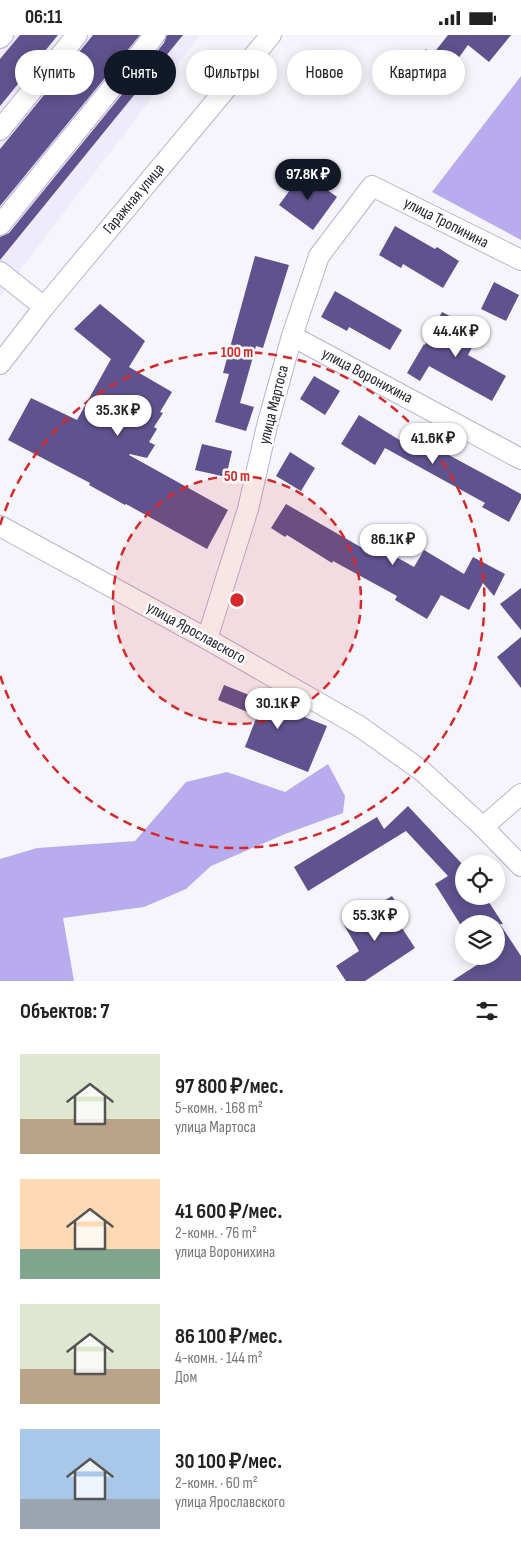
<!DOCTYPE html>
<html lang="ru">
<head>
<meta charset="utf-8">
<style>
	body { margin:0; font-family:"Sofia Sans Condensed",sans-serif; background:#f6f6f6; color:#222; height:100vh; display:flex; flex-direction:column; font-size:19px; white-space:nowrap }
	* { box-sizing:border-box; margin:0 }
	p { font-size:16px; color:#767676 }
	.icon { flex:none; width:28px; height:28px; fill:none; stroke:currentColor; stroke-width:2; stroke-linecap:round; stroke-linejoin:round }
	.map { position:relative; height:946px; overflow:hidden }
	.sheet { display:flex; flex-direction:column; background:#fff; flex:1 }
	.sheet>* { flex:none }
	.top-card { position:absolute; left:15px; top:15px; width:491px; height:45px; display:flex; gap:10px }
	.buttons { position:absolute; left:455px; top:820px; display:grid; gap:10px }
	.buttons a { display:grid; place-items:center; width:50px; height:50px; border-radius:50%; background:#fff; box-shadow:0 2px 12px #0003; font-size:25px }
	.price { position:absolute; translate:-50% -42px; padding:0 11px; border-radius:18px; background:#fff; color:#222; font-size:16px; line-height:32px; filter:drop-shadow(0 1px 2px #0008) }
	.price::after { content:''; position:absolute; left:50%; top:30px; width:15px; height:11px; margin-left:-8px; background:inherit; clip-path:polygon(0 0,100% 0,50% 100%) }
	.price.on { background:#111827; color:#fff }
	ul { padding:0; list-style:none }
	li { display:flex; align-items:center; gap:15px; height:125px; padding:0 20px }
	li span { display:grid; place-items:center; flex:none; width:140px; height:100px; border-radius:0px; color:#555 }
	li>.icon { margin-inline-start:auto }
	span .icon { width:60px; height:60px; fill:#fffc; stroke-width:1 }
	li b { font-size:21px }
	h2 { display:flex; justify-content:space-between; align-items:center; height:60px; padding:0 20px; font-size:21px }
	.chip { padding:0 18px; border-radius:22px; background:#fff; box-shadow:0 2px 12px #0003; font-size:18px; line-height:45px }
	.chip.on { background:#111827; color:#fff }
	.status { display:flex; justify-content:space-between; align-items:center; height:35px; padding:0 25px; background:#fff; direction:ltr }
	.status svg { height:14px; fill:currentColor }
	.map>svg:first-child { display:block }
	.built { fill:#eeecfb }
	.forest { fill:#b9acee }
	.building { fill:#60528e }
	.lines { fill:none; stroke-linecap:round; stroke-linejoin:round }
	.minor-casing { stroke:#b8b3cf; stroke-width:22 }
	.minor { stroke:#fff; stroke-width:20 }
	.ring { fill:none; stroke:#d62828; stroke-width:2.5; stroke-dasharray:9 6 }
	.labels { text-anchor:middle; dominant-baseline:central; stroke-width:5; stroke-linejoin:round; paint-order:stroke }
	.street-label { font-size:16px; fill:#272530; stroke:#fff }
	.centre { fill:#d62828; stroke:#fff; stroke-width:2.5 }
	.ring-label { font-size:15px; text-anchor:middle; font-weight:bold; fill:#d62828; stroke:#fff; stroke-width:5; stroke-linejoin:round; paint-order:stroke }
</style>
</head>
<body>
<div class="status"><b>06:11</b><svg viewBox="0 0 49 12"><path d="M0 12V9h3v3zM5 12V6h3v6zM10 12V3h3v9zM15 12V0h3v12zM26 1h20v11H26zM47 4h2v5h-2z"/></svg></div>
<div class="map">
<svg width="521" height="946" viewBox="0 0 521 946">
	<rect width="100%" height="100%" fill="#f6f5fb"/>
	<path class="built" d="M0 0H200L0 261Z"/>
	<g class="forest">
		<path d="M521 41V205L432 157Z"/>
		<path d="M328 729 345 761 343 778 285 799 211 831 186 854 144 872 63 883 74 946H0V824L37 813 135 806 186 747 227 737 285 757Z"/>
	</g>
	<g class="building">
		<path d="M20 0H58L0 71V24Z"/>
		<path d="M93 0H140L0 171V114Z"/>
		<path d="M167 0H183L0 225V202L9 198 164 8Z"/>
		<path d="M448 0H511L489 27 468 10 436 54 410 35 426 14 433 19Z"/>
		<path d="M303 137 337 162 313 195 279 170Z"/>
		<path d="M395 191 435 214 437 212 459 226 443 253 403 229 401 233 379 220Z"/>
		<path d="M255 221 289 230 263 313 256 311 240 368 254 372 246 396 215 387 229 339 223 338Z"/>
		<path d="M494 247 519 260 506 286 481 274Z"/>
		<path d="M335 256 402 295 390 315 349 292 347 296 321 282Z"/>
		<path d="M100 269 145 306 129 332 172 357 160 377 163 378 154 392 157 394 149 407 155 410 147 423 130 419 129 420 228 475 207 514 126 469 125 470 89 450 90 448 8 405 31 363 77 385 111 324 74 294Z"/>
		<path d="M442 277 480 297 468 320 506 341 492 366 429 331 420 346 407 338 424 309 425 310Z"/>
		<path d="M314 341 340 356 325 380 300 364Z"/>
		<path d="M359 380 406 409 411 398 446 416 445 418 521 459V464L509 487 482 472 485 468 385 413 375 430 341 409Z"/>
		<path d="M202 409 232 416 226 442 195 435Z"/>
		<path d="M290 417 315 433 301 456 276 441Z"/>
		<path d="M286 469 364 514 368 506 414 532 424 515 464 539 473 522 505 539 494 561 483 548 469 575 441 560 427 584 395 565 397 561 333 526 332 528 287 500 285 502 271 493Z"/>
		<path d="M521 553V595L500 569Z"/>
		<path d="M521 602V653L497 622Z"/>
		<path d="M224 650 327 691 308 737 245 712 257 681 218 665Z"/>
		<path d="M408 771 464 831V861H485L503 889H500L521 921V946H452L483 926 480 921H496V889H460L435 849 448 841 406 796 308 856 294 832 377 782 384 794Z"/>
		<path d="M392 861 399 872 391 876 415 913 365 946H346L336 931 359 916 344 890Z"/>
	</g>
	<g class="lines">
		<defs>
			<g id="minor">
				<path d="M0 3 3 0"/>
				<path d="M0 95 77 0"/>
				<path d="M0 190 155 0"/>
				<path d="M0 237 44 272"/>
				<path d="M292 301 521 424"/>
				<path d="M0 329 44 272 271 0"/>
				<path d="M0 491 207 604 359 691 422 736 483 792 521 831"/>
				<path d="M207 604 248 474 267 391 292 301 319 221 372 151 521 225"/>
				<path d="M483 792 521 759"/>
			</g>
		</defs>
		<use href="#minor" class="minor-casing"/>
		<use href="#minor" class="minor"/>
	</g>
	<circle cx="237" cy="565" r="124" fill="#d62828" fill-opacity=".12"/>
	<g class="ring">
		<circle cx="237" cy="565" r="124"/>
		<path d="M0 490A248 248 0 1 1 0 640"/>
	</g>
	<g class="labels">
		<g class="street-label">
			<text transform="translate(134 164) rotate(-50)">Гаражная улица</text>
			<text transform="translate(446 188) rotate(27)">улица Тропинина</text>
			<text transform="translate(367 341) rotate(28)">улица Воронихина</text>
			<text transform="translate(274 370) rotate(-76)">улица Мартоса</text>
			<text transform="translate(196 598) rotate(29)">улица Ярославского</text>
		</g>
	</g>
	<circle cx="237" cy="565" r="8" class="centre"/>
	<g class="ring-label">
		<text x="237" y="322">100 m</text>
		<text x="237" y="446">50 m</text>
	</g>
</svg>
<div class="buttons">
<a><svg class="icon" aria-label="locate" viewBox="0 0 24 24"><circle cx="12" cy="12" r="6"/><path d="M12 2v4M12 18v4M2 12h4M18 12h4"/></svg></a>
<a><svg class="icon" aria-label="layers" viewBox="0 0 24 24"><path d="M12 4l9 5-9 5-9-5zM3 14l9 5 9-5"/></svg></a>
</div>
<b class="price on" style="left:308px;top:166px">97.8K ₽</b>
<b class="price" style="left:456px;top:323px">44.4K ₽</b>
<b class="price" style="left:118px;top:402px">35.3K ₽</b>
<b class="price" style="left:433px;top:430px">41.6K ₽</b>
<b class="price" style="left:393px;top:531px">86.1K ₽</b>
<b class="price" style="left:278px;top:695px">30.1K ₽</b>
<b class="price" style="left:375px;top:907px">55.3K ₽</b>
<div class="top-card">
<a class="chip">Купить</a>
<a class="chip on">Снять</a>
<a class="chip">Фильтры</a>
<a class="chip">Новое</a>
<a class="chip">Квартира</a>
</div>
</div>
<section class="sheet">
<h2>Объектов: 7<svg class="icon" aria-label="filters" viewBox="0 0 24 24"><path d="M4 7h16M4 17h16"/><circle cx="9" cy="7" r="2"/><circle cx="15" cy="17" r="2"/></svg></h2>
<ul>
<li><span style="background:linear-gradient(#dfe7d0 65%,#b9a48a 0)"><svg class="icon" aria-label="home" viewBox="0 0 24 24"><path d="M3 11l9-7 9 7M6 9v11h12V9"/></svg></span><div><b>97 800 ₽/мес.</b><p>5-комн. · 168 m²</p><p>улица Мартоса</p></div></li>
<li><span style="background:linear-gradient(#ffd9b3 70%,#7fa58c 0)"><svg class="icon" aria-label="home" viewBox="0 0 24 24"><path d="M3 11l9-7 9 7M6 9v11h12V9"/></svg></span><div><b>41 600 ₽/мес.</b><p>2-комн. · 76 m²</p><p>улица Воронихина</p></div></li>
<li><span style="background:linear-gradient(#dfe7d0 65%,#b9a48a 0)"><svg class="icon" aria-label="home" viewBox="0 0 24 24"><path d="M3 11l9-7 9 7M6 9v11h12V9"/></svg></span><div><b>86 100 ₽/мес.</b><p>4-комн. · 144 m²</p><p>Дом</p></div></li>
<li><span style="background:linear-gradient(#a9c7e8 70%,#9aa5b1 0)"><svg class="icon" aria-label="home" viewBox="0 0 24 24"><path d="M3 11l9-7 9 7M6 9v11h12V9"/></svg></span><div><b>30 100 ₽/мес.</b><p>2-комн. · 60 m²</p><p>улица Ярославского</p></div></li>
</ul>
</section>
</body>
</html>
